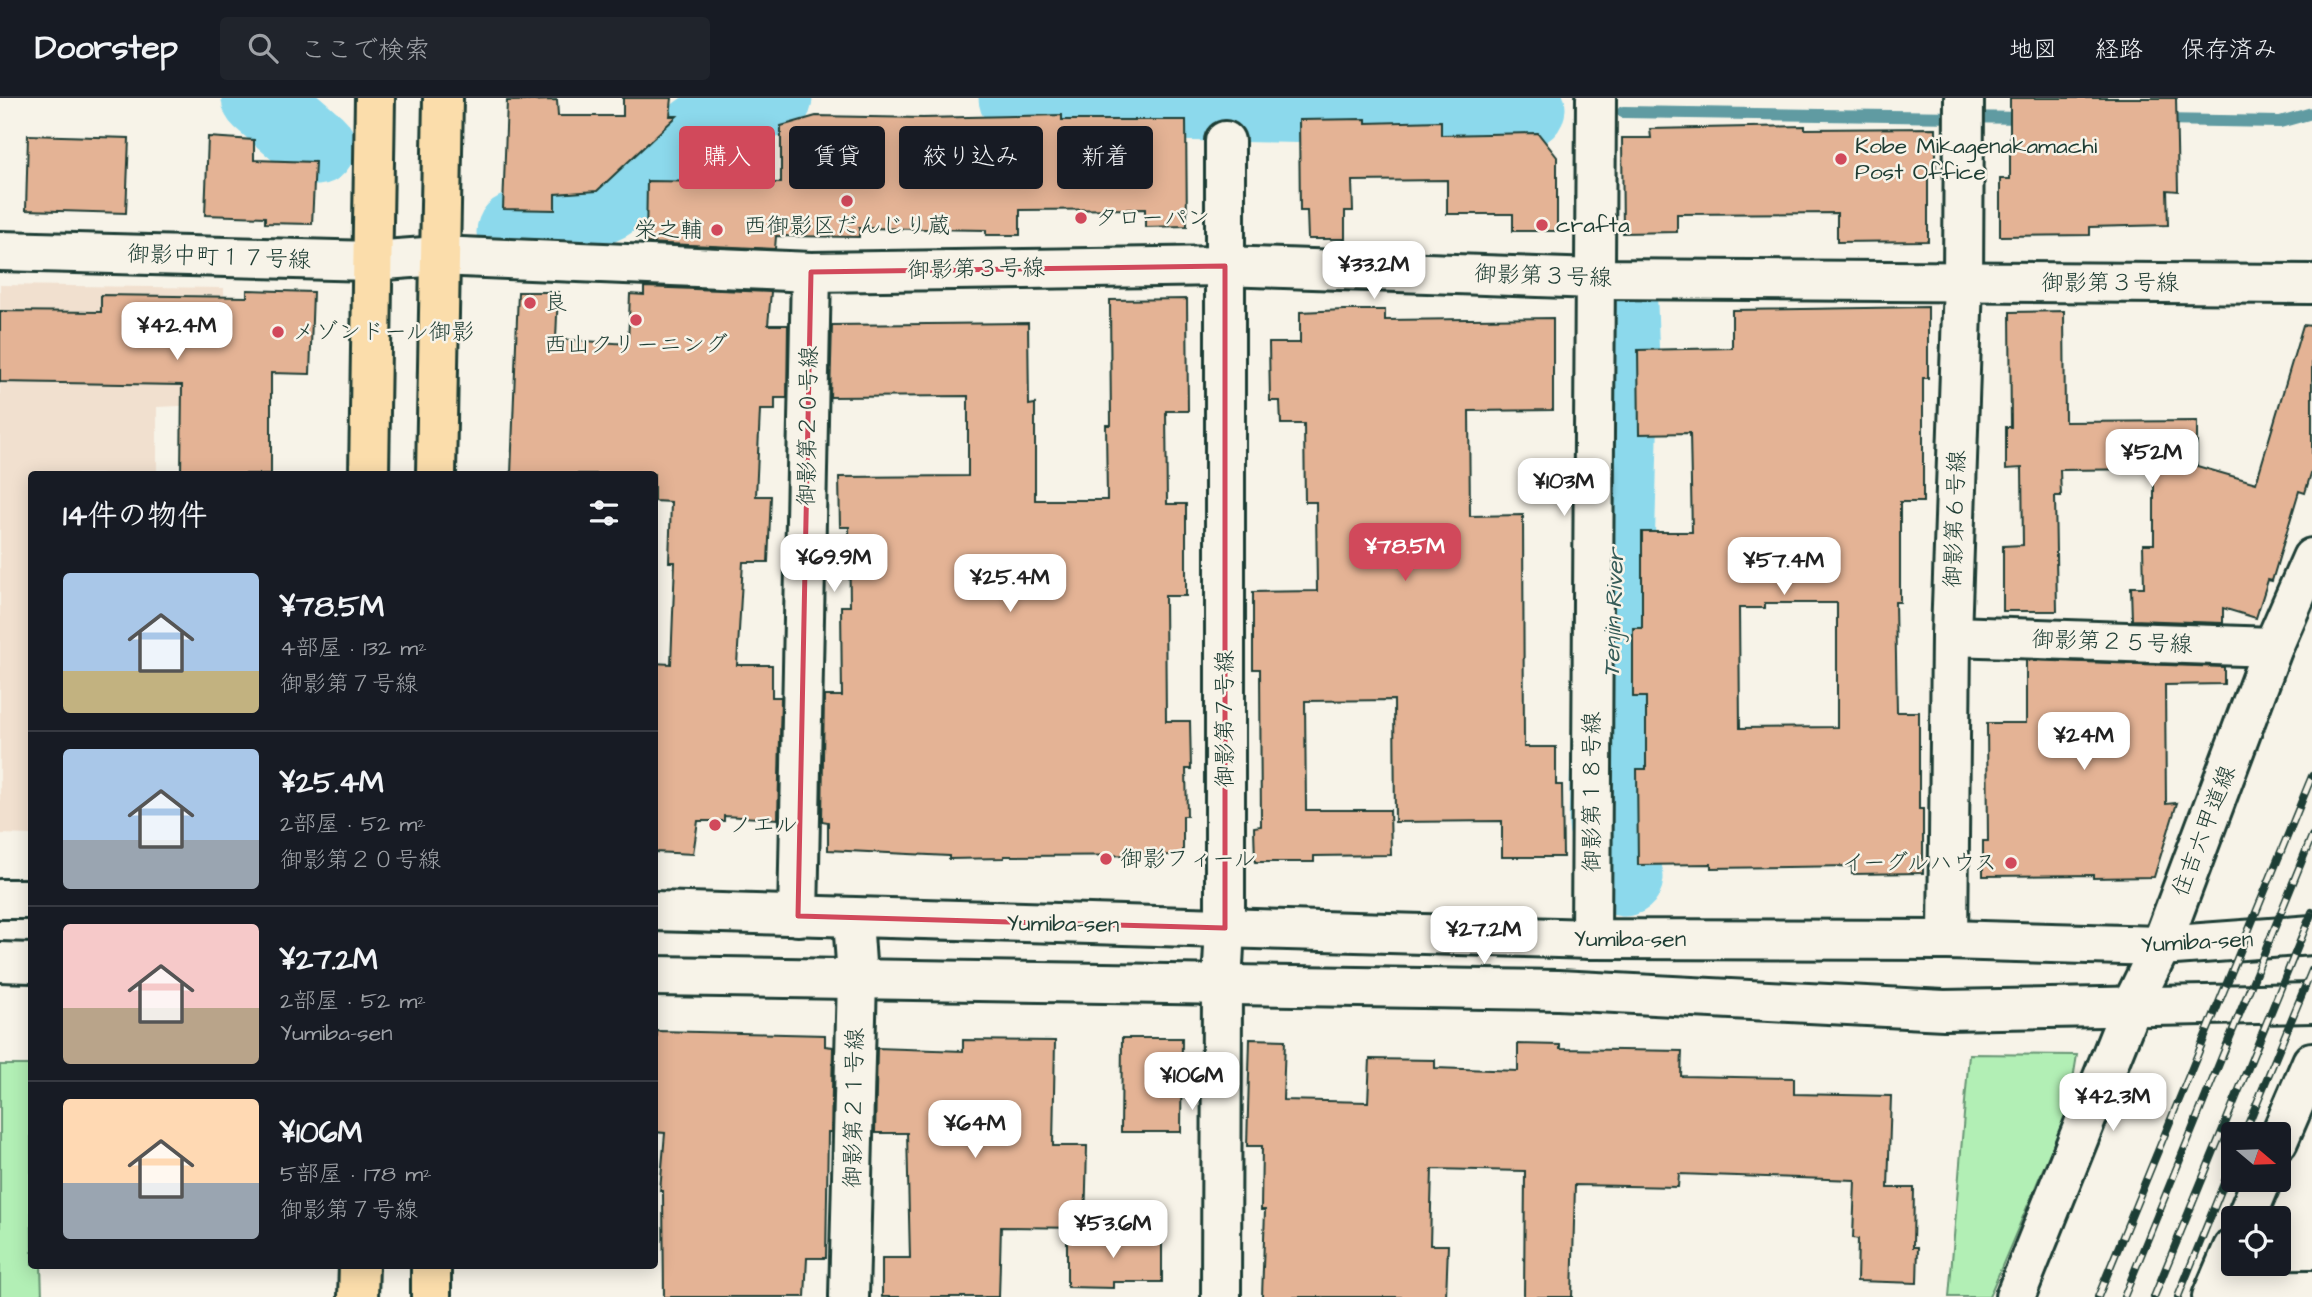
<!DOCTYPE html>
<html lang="ja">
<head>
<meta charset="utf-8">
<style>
	body { margin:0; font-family:"Architects Daughter","Klee One",sans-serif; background:#20242c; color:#f1f3f6; height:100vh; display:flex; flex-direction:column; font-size:26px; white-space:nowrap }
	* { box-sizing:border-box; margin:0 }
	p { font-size:23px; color:#9ea1a6 }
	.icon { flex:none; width:38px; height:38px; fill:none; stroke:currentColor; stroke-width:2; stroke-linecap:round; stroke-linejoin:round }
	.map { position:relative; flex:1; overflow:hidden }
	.drawer { position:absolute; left:28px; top:373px; width:630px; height:798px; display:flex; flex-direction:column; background:#171b24; border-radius:7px; box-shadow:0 4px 18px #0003 }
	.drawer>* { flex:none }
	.hud { position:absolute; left:679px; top:28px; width:665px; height:63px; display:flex; gap:14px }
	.needle { width:46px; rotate:109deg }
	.fabs { position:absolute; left:2221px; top:1024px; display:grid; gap:14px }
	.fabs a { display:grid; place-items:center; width:70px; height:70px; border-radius:7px; background:#171b24; box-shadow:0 4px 18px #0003; font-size:35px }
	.price { position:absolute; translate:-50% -60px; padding:0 16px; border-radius:14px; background:#fff; color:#222; font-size:23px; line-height:46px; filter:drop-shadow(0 2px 4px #0008) }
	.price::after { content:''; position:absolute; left:50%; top:42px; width:21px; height:16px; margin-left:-10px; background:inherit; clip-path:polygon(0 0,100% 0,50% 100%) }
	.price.active { background:#d1495b; color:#fff }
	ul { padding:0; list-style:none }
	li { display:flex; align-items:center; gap:21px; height:175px; padding:0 35px }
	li+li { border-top:2px solid #363941 }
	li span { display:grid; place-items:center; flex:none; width:196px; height:140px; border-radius:7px; color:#555 }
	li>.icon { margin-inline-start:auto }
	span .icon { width:84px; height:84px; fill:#fffc; stroke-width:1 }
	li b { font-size:30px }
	h2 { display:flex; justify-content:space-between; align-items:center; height:84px; padding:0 35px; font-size:30px }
	.tag { padding:0 24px; border-radius:7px; background:#171b24; box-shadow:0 4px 18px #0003; font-size:24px; line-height:63px }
	.tag.active { background:#d1495b; color:#fff }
	header { display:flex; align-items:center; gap:42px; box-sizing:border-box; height:98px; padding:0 35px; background:#171b24; border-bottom:2px solid #363941 }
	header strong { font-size:33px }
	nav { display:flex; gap:38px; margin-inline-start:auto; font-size:24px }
	.search { width:490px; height:63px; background:#20242c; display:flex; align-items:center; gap:18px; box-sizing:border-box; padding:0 24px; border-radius:7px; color:#9ea1a6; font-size:26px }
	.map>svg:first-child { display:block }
	.built { fill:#f1e0cf }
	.green { fill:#b2efb5; stroke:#689674; stroke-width:2 }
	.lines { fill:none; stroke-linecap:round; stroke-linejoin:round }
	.stream { stroke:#609ba2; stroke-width:12 }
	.river { stroke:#8cd9ec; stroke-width:79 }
	.building { fill:#e4b395; stroke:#1f3d34; stroke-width:2; fill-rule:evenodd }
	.minor-casing { stroke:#1f3d34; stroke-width:44 }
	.highway-casing { stroke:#1f3d34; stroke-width:44 }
	.minor { stroke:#f7f3e8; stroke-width:38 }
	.highway { stroke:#fbddab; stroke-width:38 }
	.rail-casing { stroke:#1f3d34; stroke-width:8 }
	.rail { stroke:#f7f3e8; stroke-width:5; stroke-dasharray:16; stroke-linecap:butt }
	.marked { fill:none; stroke:#d1495b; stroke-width:5; stroke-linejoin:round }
	.poi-dot { fill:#d1495b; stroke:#f7f3e8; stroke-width:2.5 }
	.labels { text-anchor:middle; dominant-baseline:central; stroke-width:5; stroke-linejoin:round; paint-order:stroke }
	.poi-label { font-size:23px; fill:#1f3d34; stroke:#f7f3e8; text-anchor:start }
	.street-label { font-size:23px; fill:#1f3d34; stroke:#f7f3e8 }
	.water-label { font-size:24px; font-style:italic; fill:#355c59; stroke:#f7f3e8 }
</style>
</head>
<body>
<header>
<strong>Doorstep</strong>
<div class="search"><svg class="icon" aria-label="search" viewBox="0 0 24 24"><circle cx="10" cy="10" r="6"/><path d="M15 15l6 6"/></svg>ここで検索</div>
<nav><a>地図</a><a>経路</a><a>保存済み</a></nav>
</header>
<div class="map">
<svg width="2312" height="1199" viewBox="0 0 2312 1199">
	<rect width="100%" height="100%" fill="#f7f3e8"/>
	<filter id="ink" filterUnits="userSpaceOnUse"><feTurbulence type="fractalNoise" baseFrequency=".0143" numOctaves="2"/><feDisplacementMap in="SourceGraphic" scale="14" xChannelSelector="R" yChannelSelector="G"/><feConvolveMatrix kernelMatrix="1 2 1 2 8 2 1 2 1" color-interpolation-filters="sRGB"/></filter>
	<g filter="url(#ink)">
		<path class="built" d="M0 187 224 190 226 306 157 309V376H32L31 737 0 736Z"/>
		<g class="green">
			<path d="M1969 956 2077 957 2068 1012 1989 1199H1949Z"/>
			<path d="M0 967H31L32 1167H41L42 1199H0Z"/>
		</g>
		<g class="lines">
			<g class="stream">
				<path d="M1623 14 2026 20"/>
				<path d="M2160 22 2280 24 2312 15"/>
			</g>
			<g class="river">
				<path d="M261 0 316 48"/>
				<path d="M1018 0 1526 10"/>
				<path d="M516 134 545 133 608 103 738 7 773 0"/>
				<path d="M1618 207 1620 264 1608 727 1624 779"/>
			</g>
		</g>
		<g class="building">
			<path d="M623 0H672L670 18H677L597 93 555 96V112L503 111 507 3 557 2 558 18H623Z"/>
			<path d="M2010 0H2176L2178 93 2167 92 2168 127 2090 129V137L2000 138V81H2010Z"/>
			<path d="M1062 17V22H1186L1187 128 1145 129V111L1020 112V137H986V132L859 130V139L776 138 775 151 646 145 647 83 781 85V28L816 18 923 20Z"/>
			<path d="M1366 21V25L1441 23V37L1538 35 1557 59V133H1513V116H1447V82L1352 83 1353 113H1345V141H1308L1307 113H1300L1299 22Z"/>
			<path d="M1805 28V31L1936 30V69H1928V143L1837 144V115L1677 116V134L1623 135 1622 40H1651L1650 31Z"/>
			<path d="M28 37 129 40 126 115 26 112Z"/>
			<path d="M208 39 254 42V62L315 64 312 126 265 125V119L205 117Z"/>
			<path d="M644 189 771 194 768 227H788L787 300H775V312H760L756 398H771L768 464H743L737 567H772V599H781L778 721 724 718V723H698L693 756 654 754V565L671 566 675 464H669L671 404 654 403V376H511L518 194H558L556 241 628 246 630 196 644 197Z"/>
			<path d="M247 192 313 194 310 276 271 275V376H181L182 287 0 284V213L101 214V197L247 199Z"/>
			<path d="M1187 201 1188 313H1166L1167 406H1186V498H1165L1166 623H1190L1191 671H1186L1187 718H1183V757L1004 758V760L949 761V758L828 752V724L822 723 824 598H842L841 508H850L849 429H840L839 379 968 378V298L830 299 832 227 1028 225 1029 307 1035 306V402H1107L1106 327H1111L1110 202Z"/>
			<path d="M1928 209V280H1923V404H1900V504H1895L1897 614H1919V711H1923V775L1852 776V768L1711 770V766L1638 767 1637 671H1646V599H1633V530H1642V434H1692L1690 335 1639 336 1638 252 1732 250V212ZM1765 505H1837V629L1740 630 1739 510H1765Z"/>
			<path d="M1344 212H1385V222L1553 220V312L1469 313 1470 418 1523 417 1524 649H1556V687H1562L1563 759H1502V723L1395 724 1394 602 1305 603 1306 712H1390L1391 757 1314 758V764H1255L1254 729 1261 728 1260 571H1253V494L1317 493 1316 404H1305L1304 326H1281L1280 303H1270L1269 245H1300V214Z"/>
			<path d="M2064 213 2065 324 2197 323V368L2256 385 2303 227 2312 228V372L2305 395 2299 393 2272 483 2268 482 2256 520 2223 510V525L2132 522 2131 489H2144L2143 446H2154V371L2060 372 2061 398H2055L2057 513H2003V448L2023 447 2022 370 2006 371V329H2011L2010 214Z"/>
			<path d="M2026 562 2224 569V586L2165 587 2166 706 2177 705 2154 779 2093 780V777L1983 778V743H1988L1987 625H2026Z"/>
			<path d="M657 933 825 937V948L833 949 831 1034H828L826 1160H807L805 1199H664L663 1093H660L665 1035 654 1034Z"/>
			<path d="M1122 940H1182L1181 1034H1121Z"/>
			<path d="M1250 941 1285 942 1283 1002 1368 1004 1370 961 1435 962V970L1518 973V946L1560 947V951L1682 953 1681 978 1794 980V996L1891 998 1888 1090H1914L1913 1149H1918L1917 1185 1857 1183 1858 1141 1853 1140 1855 1082 1679 1076 1678 1089 1575 1087 1572 1199H1524L1525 1073 1432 1071 1430 1147H1448L1446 1199H1262L1265 1112H1261L1262 1048H1247Z"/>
			<path d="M963 942 1055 943 1053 1048H1087L1085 1130 1001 1129 999 1199H882V1160H910L907 1035H875L877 950 963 953Z"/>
			<path d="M1162 1137V1184H1113V1190L1067 1189V1138Z"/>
		</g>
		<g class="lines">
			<defs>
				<g id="minor">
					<path d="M0 153 371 163 439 158 811 174 1225 168 1596 181 2312 186"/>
					<path d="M1951 538 2273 549"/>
					<path d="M0 801H32"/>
					<path d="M654 813 1591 841 1948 842 2161 848 2312 837"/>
					<path d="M798 818 811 174"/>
					<path d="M1591 841 1596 0"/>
					<path d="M1948 842 1951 538 1963 184 1964 0"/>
					<path d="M0 864 32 865"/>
					<path d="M654 878 1558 892 1944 912 2312 905"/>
					<path d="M2278 1043 2312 964"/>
					<path d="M2246 1120 2262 1082"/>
					<path d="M2215 1193 2312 1192"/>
					<path d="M849 1199 857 880 853 821"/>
					<path d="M1221 1199 1222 886 1225 830V43"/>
					<path d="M2015 1199 2131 909 2161 848 2273 549 2312 460"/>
					<path d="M2212 1199 2233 1150"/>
				</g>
				<g id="highway">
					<path d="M369 376 375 0"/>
					<path d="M436 376 443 0"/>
					<path d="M358 1199 359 1167"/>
					<path d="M431 1199V1167"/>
				</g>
			</defs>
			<use href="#minor" class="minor-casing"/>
			<use href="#highway" class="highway-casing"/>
			<use href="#minor" class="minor"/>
			<use href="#highway" class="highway"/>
			<defs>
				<g id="rail">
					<path d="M2244 1036 2312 872"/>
					<path d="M2098 1199 2312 678"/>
					<path d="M2124 1199 2312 738"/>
					<path d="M2154 1199 2312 814"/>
					<path d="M2178 1199 2233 1063"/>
				</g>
			</defs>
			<use href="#rail" class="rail-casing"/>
			<use href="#rail" class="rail"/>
		</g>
	</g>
	<path class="marked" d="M1225 168V830L798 818 811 174Z"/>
	<g class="poi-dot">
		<circle cx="1841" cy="61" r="7"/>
		<circle cx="847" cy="103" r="7"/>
		<circle cx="1081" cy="120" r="7"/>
		<circle cx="1542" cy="127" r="7"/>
		<circle cx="717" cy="132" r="7"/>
		<circle cx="530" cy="205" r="7"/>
		<circle cx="636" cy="222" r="7"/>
		<circle cx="278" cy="234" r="7"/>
		<circle cx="715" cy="727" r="7"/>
		<circle cx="1106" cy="761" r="7"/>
		<circle cx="2011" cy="765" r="7"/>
	</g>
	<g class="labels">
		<g class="poi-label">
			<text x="1855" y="48">Kobe Mikagenakamachi<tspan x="1855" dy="26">Post Office</tspan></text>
			<text x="1095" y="120">タローパン</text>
			<text x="1556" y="127">crafta</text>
			<text x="847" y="128" text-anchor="middle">西御影区だんじり蔵</text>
			<text x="703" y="132" text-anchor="end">栄之輔</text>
			<text x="544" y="205">良</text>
			<text x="292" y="234">メゾンドール御影</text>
			<text x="636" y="247" text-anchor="middle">西山クリーニング</text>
			<text x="729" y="727">ノエル</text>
			<text x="1120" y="761">御影フィール</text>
			<text x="1997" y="765" text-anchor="end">イーグルハウス</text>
		</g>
		<g class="street-label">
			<text transform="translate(219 159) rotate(2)">御影中町１７号線</text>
			<text transform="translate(976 171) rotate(-1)">御影第３号線</text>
			<text transform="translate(1543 178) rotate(2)">御影第３号線</text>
			<text x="2110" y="185">御影第３号線</text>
			<text transform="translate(808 328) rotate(-89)">御影第２０号線</text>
			<text transform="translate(1955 421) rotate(-88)">御影第６号線</text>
			<text transform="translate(2112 544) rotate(2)">御影第２５号線</text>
			<text transform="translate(1225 621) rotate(-90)">御影第７号線</text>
			<text transform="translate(1592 694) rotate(-90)">御影第１８号線</text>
			<text transform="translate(2204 733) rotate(-69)">住吉六甲道線</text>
			<text transform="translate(1063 826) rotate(1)">Yumiba-sen</text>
			<text x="1630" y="841">Yumiba-sen</text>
			<text transform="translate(2197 844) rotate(-3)">Yumiba-sen</text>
			<text transform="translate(854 1010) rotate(-89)">御影第２１号線</text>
		</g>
		<g class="water-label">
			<text transform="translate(1614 515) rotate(-88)">Tenjin River</text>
		</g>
	</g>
</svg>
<div class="fabs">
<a><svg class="needle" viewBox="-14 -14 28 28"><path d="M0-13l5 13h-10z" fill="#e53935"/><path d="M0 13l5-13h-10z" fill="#9ea1a6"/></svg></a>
<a><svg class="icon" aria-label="locate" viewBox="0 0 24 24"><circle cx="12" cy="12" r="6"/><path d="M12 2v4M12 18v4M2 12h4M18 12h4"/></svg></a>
</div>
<b class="price" style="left:1374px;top:203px">¥33.2M</b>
<b class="price" style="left:177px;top:264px">¥42.4M</b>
<b class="price" style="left:2152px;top:391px">¥52M</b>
<b class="price" style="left:1564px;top:420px">¥103M</b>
<b class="price active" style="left:1405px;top:485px">¥78.5M</b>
<b class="price" style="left:834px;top:496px">¥69.9M</b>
<b class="price" style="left:1784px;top:499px">¥57.4M</b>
<b class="price" style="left:1010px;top:516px">¥25.4M</b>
<b class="price" style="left:2084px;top:674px">¥24M</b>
<b class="price" style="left:1484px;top:868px">¥27.2M</b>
<b class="price" style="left:1192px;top:1014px">¥106M</b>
<b class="price" style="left:2113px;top:1035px">¥42.3M</b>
<b class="price" style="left:975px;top:1062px">¥64M</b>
<b class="price" style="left:1113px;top:1162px">¥53.6M</b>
<div class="hud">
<a class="tag active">購入</a>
<a class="tag">賃貸</a>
<a class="tag">絞り込み</a>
<a class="tag">新着</a>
</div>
<section class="drawer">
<h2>14件の物件<svg class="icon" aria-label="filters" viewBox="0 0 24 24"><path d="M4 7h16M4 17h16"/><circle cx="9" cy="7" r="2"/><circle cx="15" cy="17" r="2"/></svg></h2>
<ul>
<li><span style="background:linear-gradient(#a9c7e8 70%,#c2b280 0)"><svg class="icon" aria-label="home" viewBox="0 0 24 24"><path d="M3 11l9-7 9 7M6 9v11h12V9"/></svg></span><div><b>¥78.5M</b><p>4部屋 · 132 m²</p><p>御影第７号線</p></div></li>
<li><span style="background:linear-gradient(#a9c7e8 65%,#9aa5b1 0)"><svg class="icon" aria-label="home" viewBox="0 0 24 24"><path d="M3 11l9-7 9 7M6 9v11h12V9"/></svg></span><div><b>¥25.4M</b><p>2部屋 · 52 m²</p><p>御影第２０号線</p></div></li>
<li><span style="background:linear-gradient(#f6c9c9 60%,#b9a48a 0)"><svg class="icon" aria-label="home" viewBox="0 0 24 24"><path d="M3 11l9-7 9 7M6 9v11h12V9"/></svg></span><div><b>¥27.2M</b><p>2部屋 · 52 m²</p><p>Yumiba-sen</p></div></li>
<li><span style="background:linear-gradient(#ffd9b3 60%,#9aa5b1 0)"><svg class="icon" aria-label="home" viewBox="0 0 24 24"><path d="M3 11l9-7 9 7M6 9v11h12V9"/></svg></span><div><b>¥106M</b><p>5部屋 · 178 m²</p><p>御影第７号線</p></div></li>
</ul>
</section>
</div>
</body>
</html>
